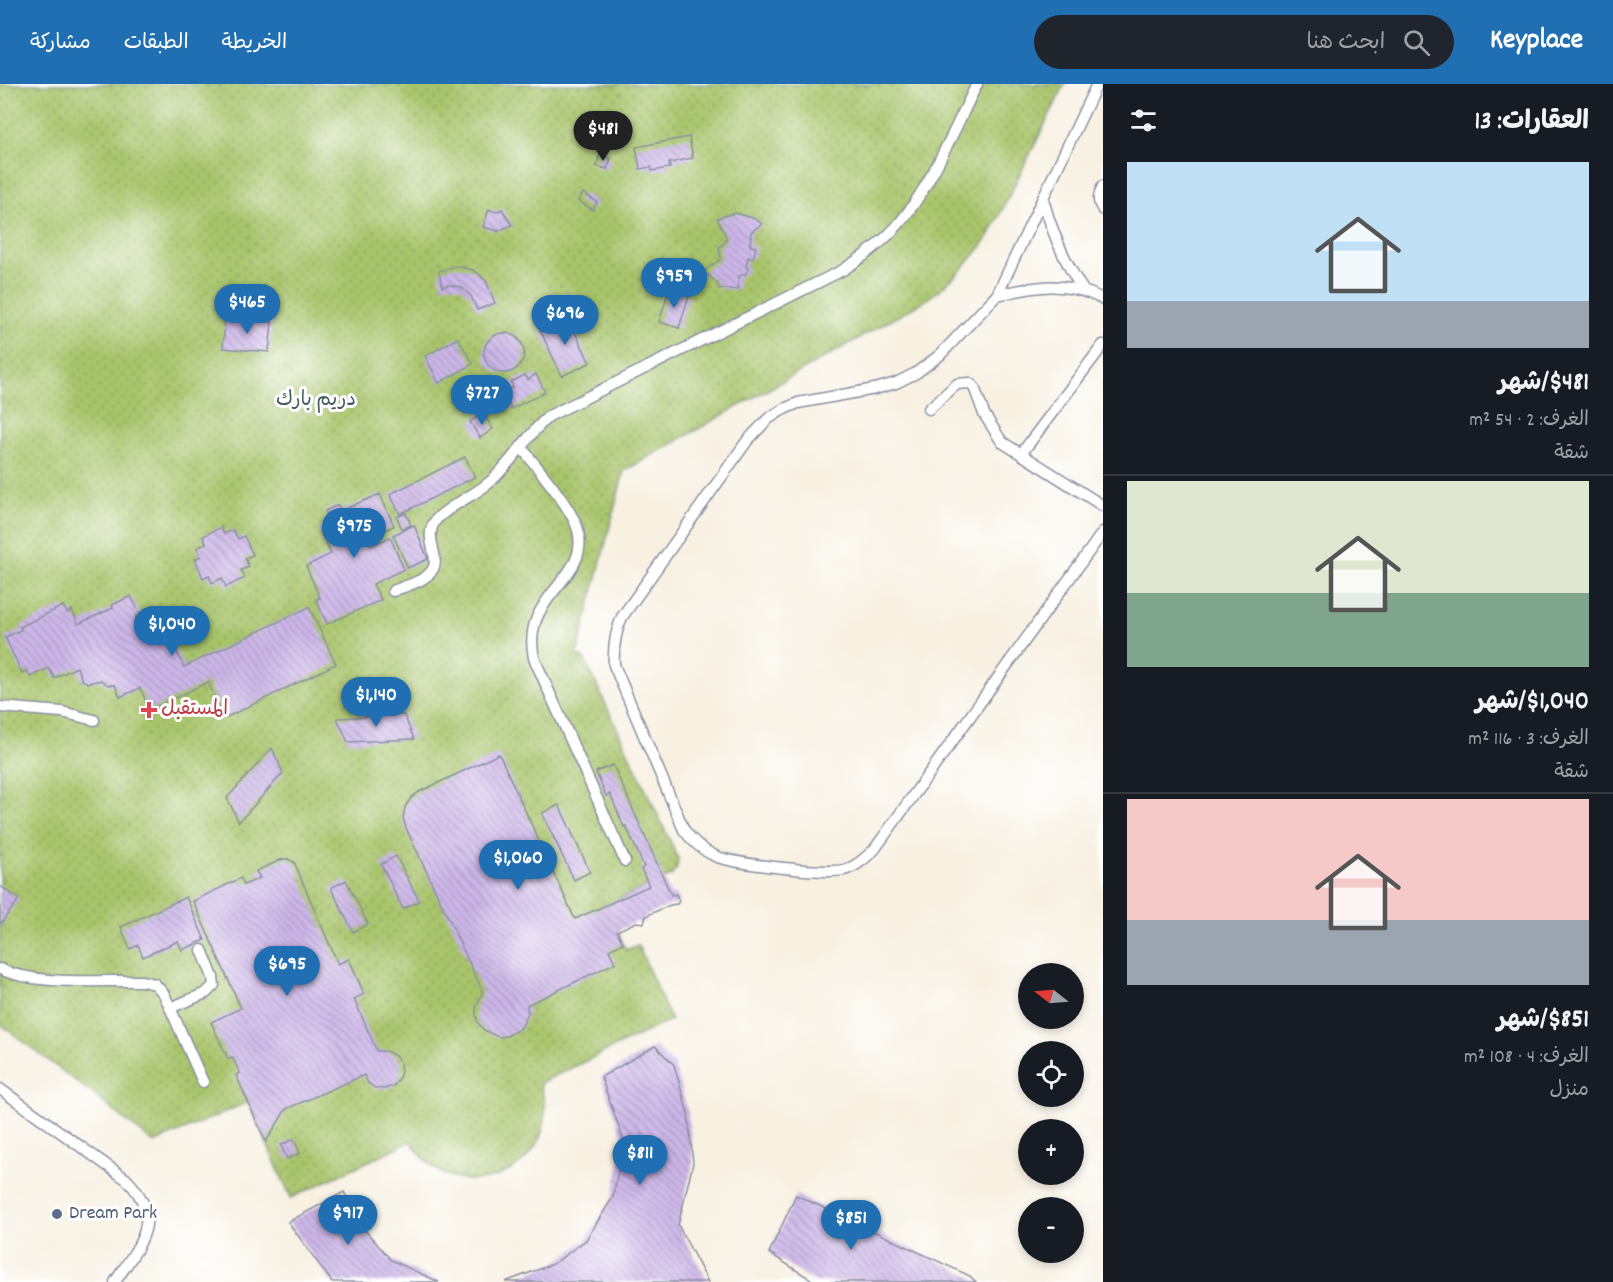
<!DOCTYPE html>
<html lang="ar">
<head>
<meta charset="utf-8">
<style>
	body { margin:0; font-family:Dekko,"Playpen Sans Arabic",sans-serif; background:#20242c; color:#f1f3f6; direction:rtl; height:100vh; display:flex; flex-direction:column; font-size:22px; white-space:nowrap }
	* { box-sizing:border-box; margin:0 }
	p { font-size:20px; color:#9ea1a6 }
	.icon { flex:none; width:33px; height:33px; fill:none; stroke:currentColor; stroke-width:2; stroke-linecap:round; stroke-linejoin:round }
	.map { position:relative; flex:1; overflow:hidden; direction:ltr }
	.sheet { display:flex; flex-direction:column; background:#171b24; width:510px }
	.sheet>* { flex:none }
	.needle { width:39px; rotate:287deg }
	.controls { position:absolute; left:1018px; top:879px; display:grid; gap:12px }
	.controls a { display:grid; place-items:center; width:66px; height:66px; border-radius:50%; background:#171b24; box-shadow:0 3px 9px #0003; font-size:30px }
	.price { position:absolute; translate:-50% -51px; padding:0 14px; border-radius:21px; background:#1f6fb2; color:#fff; font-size:20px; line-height:39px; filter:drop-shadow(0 2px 3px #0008) }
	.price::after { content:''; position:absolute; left:50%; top:36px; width:18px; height:14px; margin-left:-9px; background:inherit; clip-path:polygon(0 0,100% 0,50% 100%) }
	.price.active { background:#222; color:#fff }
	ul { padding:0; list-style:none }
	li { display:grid; align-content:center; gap:12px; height:318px; padding:0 24px }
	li+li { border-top:2px solid #363941 }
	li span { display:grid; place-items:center; height:186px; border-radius:0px; color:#555 }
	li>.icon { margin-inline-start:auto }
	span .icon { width:108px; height:108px; fill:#fffc; stroke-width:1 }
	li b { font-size:26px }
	h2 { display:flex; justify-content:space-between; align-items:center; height:72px; padding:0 24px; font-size:26px }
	header { display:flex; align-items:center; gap:36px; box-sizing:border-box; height:84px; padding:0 30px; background:#1f6fb2; color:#fff }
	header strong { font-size:28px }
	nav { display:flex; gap:33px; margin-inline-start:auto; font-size:21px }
	.search { width:420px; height:54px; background:#20242c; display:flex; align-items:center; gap:15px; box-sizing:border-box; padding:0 21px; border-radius:33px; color:#9ea1a6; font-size:22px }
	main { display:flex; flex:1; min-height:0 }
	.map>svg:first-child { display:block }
	.park { fill:url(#park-dots); stroke:#627a64; stroke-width:1.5 }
	.building { fill:url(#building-back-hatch) }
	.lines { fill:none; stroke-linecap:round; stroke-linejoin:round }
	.lane-casing { stroke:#8a90a0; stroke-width:13 }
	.lane { stroke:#fff; stroke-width:10 }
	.health-dot { fill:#e0444e; stroke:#fff; stroke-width:2 }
	.service-dot { fill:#5c6f8a; stroke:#fff; stroke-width:2 }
	.labels { text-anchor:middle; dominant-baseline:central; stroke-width:6; stroke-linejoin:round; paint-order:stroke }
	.park-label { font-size:20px; fill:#455c62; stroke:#fff }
	.health-label { font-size:20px; fill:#be3a42; stroke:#fff; text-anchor:start }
	.service-label { font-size:20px; fill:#4e5e75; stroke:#fff; text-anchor:start }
</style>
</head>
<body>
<header>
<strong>Keyplace</strong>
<div class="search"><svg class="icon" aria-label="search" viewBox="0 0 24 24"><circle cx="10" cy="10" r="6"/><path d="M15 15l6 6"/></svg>ابحث هنا</div>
<nav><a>الخريطة</a><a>الطبقات</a><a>مشاركة</a></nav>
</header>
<main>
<section class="sheet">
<h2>العقارات: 13<svg class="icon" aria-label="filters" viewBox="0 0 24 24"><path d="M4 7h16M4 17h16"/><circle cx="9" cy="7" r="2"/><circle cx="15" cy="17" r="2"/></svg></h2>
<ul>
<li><span style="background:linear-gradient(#bfe0f5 75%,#9aa5b1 0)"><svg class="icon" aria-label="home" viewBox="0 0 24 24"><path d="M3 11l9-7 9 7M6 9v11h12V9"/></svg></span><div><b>$481/شهر</b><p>الغرف: 2 · 54 m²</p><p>شقة</p></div></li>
<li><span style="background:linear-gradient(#dfe7d0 60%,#7fa58c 0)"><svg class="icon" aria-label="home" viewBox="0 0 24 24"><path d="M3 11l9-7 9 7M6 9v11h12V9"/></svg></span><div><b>$1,040/شهر</b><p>الغرف: 3 · 116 m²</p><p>شقة</p></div></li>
<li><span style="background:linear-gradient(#f6c9c9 65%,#9aa5b1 0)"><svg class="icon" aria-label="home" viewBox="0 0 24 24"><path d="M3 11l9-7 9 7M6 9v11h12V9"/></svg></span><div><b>$851/شهر</b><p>الغرف: 4 · 108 m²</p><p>منزل</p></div></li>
</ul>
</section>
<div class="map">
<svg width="1103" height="1198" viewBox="0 0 1103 1198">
	<defs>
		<pattern id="park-dots" width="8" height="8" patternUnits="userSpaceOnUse" patternTransform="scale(1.5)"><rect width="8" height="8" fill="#a8c46b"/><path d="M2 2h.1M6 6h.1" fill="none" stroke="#88a05b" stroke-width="1.8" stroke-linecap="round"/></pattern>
		<pattern id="building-back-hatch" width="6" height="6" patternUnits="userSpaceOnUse" patternTransform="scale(1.5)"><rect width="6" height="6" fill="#cdb7e9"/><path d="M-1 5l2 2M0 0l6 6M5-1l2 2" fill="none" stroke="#a695c0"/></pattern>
	</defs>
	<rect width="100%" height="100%" fill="#fff"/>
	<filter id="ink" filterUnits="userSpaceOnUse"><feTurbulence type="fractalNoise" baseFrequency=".0167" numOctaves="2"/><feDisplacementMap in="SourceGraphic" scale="12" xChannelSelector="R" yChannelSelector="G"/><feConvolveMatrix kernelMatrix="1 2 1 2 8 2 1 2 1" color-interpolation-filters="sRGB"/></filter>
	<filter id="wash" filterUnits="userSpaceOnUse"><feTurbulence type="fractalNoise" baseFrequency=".008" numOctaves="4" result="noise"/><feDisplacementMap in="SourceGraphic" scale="24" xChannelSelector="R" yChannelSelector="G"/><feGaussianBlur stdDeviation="1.35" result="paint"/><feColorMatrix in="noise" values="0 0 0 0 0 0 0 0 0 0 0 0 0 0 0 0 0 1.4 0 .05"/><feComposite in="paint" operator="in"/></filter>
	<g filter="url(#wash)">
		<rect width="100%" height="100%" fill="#f8f1e2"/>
		<path class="park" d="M0 0H1065L989 152C970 179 949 201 921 219L624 387 577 571 585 576 678 774 677 784 671 792 606 821 626 866 638 861 671 936 540 999C544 1014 547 1029 543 1045 532 1086 481 1109 443 1089 429 1082 419 1070 411 1057L291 1114 248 1018 154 1059 94 1011 0 940Z"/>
		<g id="blocks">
			<g class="building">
				<path d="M689 53 693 74 669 79 670 84 652 87 651 83 640 85 636 63Z"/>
				<path d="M600 71 611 75 607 85 596 82Z"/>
				<path d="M583 109 597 118 593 126 578 117Z"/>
				<path d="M489 125 496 128 502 125 512 141 498 147 483 143Z"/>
				<path d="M735 129 753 134 762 140 751 148 750 162 756 163 753 175 748 173 746 183 748 184 746 190 739 192 737 206 718 204V200L704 187 721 175 719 164 727 155 717 134Z"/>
				<path d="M456 182 473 186 480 191 486 197 495 219 477 226 471 212 461 203 448 201 442 203 439 187Z"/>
				<path d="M669 206 689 212 679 244 659 238Z"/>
				<path d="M567 232 590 279 562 292 540 246Z"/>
				<path d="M225 235 272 238 269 268 223 264Z"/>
				<circle cx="504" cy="269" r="20"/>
				<path d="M458 254 473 280 439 299 425 272Z"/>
				<path d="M536 290 545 308 511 325 502 306 513 304 511 298 525 291 528 296Z"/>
				<path d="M483 329 493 345 480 354 470 338Z"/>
				<path d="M465 373 475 393 400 430 390 410Z"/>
				<path d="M380 410 394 442 368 454 371 462 390 453 404 485 373 500 381 516 327 540 316 515 320 514 306 482 331 470 319 445 331 439 325 427 338 421 340 427Z"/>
				<path d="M406 429 411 441 402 445 397 433Z"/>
				<path d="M414 441 428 475 408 484 393 451Z"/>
				<path d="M221 443 224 450 233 446 238 455 244 452 253 471 245 474 249 483 241 486 245 494 226 503 222 494 212 499 209 491 203 494 195 475 201 472 197 464 206 459 203 452Z"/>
				<path d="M131 512 140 530 135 533 147 560 168 549 184 583 309 523 336 580 225 634 208 598 150 626 140 604 120 613 115 601H108L101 596 88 599 82 596 77 583 54 594 49 584 30 593 27 586 22 589 5 553 21 546 20 543 63 522 67 529 72 526 78 540 113 524 112 521Z"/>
				<path d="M404 631 414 655 348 658 337 634Z"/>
				<path d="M272 664 283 689 239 738 227 714Z"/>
				<path d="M499 670 575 835 649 802 641 785 644 783 626 742 624 743 610 710 606 712 596 688 613 681 664 795 671 811 676 810 679 817 677 820 670 821 646 832 644 839 636 838 617 847 623 859 609 866 615 879 527 921 528 929 521 944 507 952 498 953 484 946 478 939 476 931V923L483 908 406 744 403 734 405 723 411 714 419 708Z"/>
				<path d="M559 721 590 788 574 796 542 729Z"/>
				<path d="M396 772 419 817 403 825 381 780Z"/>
				<path d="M283 775H288L294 778 338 880 349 875 364 910 354 915 377 967H386L394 971 400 978 401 987 399 995 393 1002 384 1005 375 1004 368 999 364 991 286 1025 266 1058 236 991 240 989 232 973 228 975 211 938 241 924 193 817 241 794 244 801 260 794 256 787Z"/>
				<path d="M346 796 368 840 353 848 331 804Z"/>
				<path d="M0 802 19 815 0 841Z"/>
				<path d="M186 813 205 856 182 866 178 857 143 873 138 861 130 865 121 843Z"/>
				<path d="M655 962 674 981 688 1029 693 1079 678 1141 708 1198H505L553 1180 586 1156 613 1113 624 1057 601 993Z"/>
				<path d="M294 1055 300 1069 287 1075 281 1061Z"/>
				<path d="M344 1108 363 1144 391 1176 439 1198H332L288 1138Z"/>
				<path d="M796 1111 970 1192 976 1198H815L769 1169Z"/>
			</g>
		</g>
	</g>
	<g filter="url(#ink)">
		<use href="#blocks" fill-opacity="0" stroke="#8a90a0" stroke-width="1.5"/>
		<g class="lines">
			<defs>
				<g id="lane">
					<path d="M1097 0 997 211 940 271 916 289 896 299 875 305 798 319 782 326 768 335 747 357 622 533C615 549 613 564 614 581L684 746C692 757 702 766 715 772 734 780 824 790 844 786 856 783 865 774 874 766L1103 448"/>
					<path d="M1103 102C1098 112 1097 117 1103 126"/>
					<path d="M1043 115C1052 149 1064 177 1083 206"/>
					<path d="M997 211C1037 202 1064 196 1103 215"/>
					<path d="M929 325 957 300 969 299 974 303 984 330 1002 358 1103 422"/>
					<path d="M521 363C536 382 572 424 578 446 591 497 520 509 534 574L625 777"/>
					<path d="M1021 370 1103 261"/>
					<path d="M393 507C405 502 422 498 430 489 444 475 422 455 435 437 446 423 476 411 491 397 513 377 527 351 549 332L843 186C863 173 881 160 897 142 929 106 955 44 977 0"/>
					<path d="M0 623 62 628 94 636"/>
					<path d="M0 885C38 902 100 896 142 897L155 900 164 910 203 998"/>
					<path d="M170 924 206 909 214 901 213 893 202 866"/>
					<path d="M0 1005 126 1095C166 1135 139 1161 115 1198"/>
				</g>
			</defs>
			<use href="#lane" class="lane-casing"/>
			<use href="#lane" class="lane"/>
		</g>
	</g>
	<path class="health-dot" d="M146 617h6v6h6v6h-6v6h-6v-6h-6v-6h6z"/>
	<circle class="service-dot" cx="57" cy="1130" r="6"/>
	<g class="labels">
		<g class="park-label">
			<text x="316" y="317">دريم بارك</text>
		</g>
		<g class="health-label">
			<text x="161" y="626">المستقبل</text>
		</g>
		<g class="service-label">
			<text x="69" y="1130">Dream Park</text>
		</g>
	</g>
</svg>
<div class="controls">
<a><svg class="needle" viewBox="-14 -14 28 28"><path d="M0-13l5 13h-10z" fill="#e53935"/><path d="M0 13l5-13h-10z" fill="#9ea1a6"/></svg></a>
<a><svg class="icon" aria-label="locate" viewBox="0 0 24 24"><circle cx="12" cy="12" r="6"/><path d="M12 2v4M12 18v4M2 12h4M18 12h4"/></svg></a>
<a>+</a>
<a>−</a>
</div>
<b class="price active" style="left:603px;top:78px">$481</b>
<b class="price" style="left:674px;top:225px">$959</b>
<b class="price" style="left:247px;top:251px">$465</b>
<b class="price" style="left:565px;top:262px">$696</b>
<b class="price" style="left:482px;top:342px">$727</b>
<b class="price" style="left:354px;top:475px">$975</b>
<b class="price" style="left:172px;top:573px">$1,040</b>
<b class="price" style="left:376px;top:644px">$1,140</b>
<b class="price" style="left:518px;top:807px">$1,060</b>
<b class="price" style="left:287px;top:913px">$695</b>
<b class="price" style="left:640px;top:1102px">$811</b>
<b class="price" style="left:348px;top:1162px">$917</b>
<b class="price" style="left:851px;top:1167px">$851</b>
</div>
</main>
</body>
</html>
